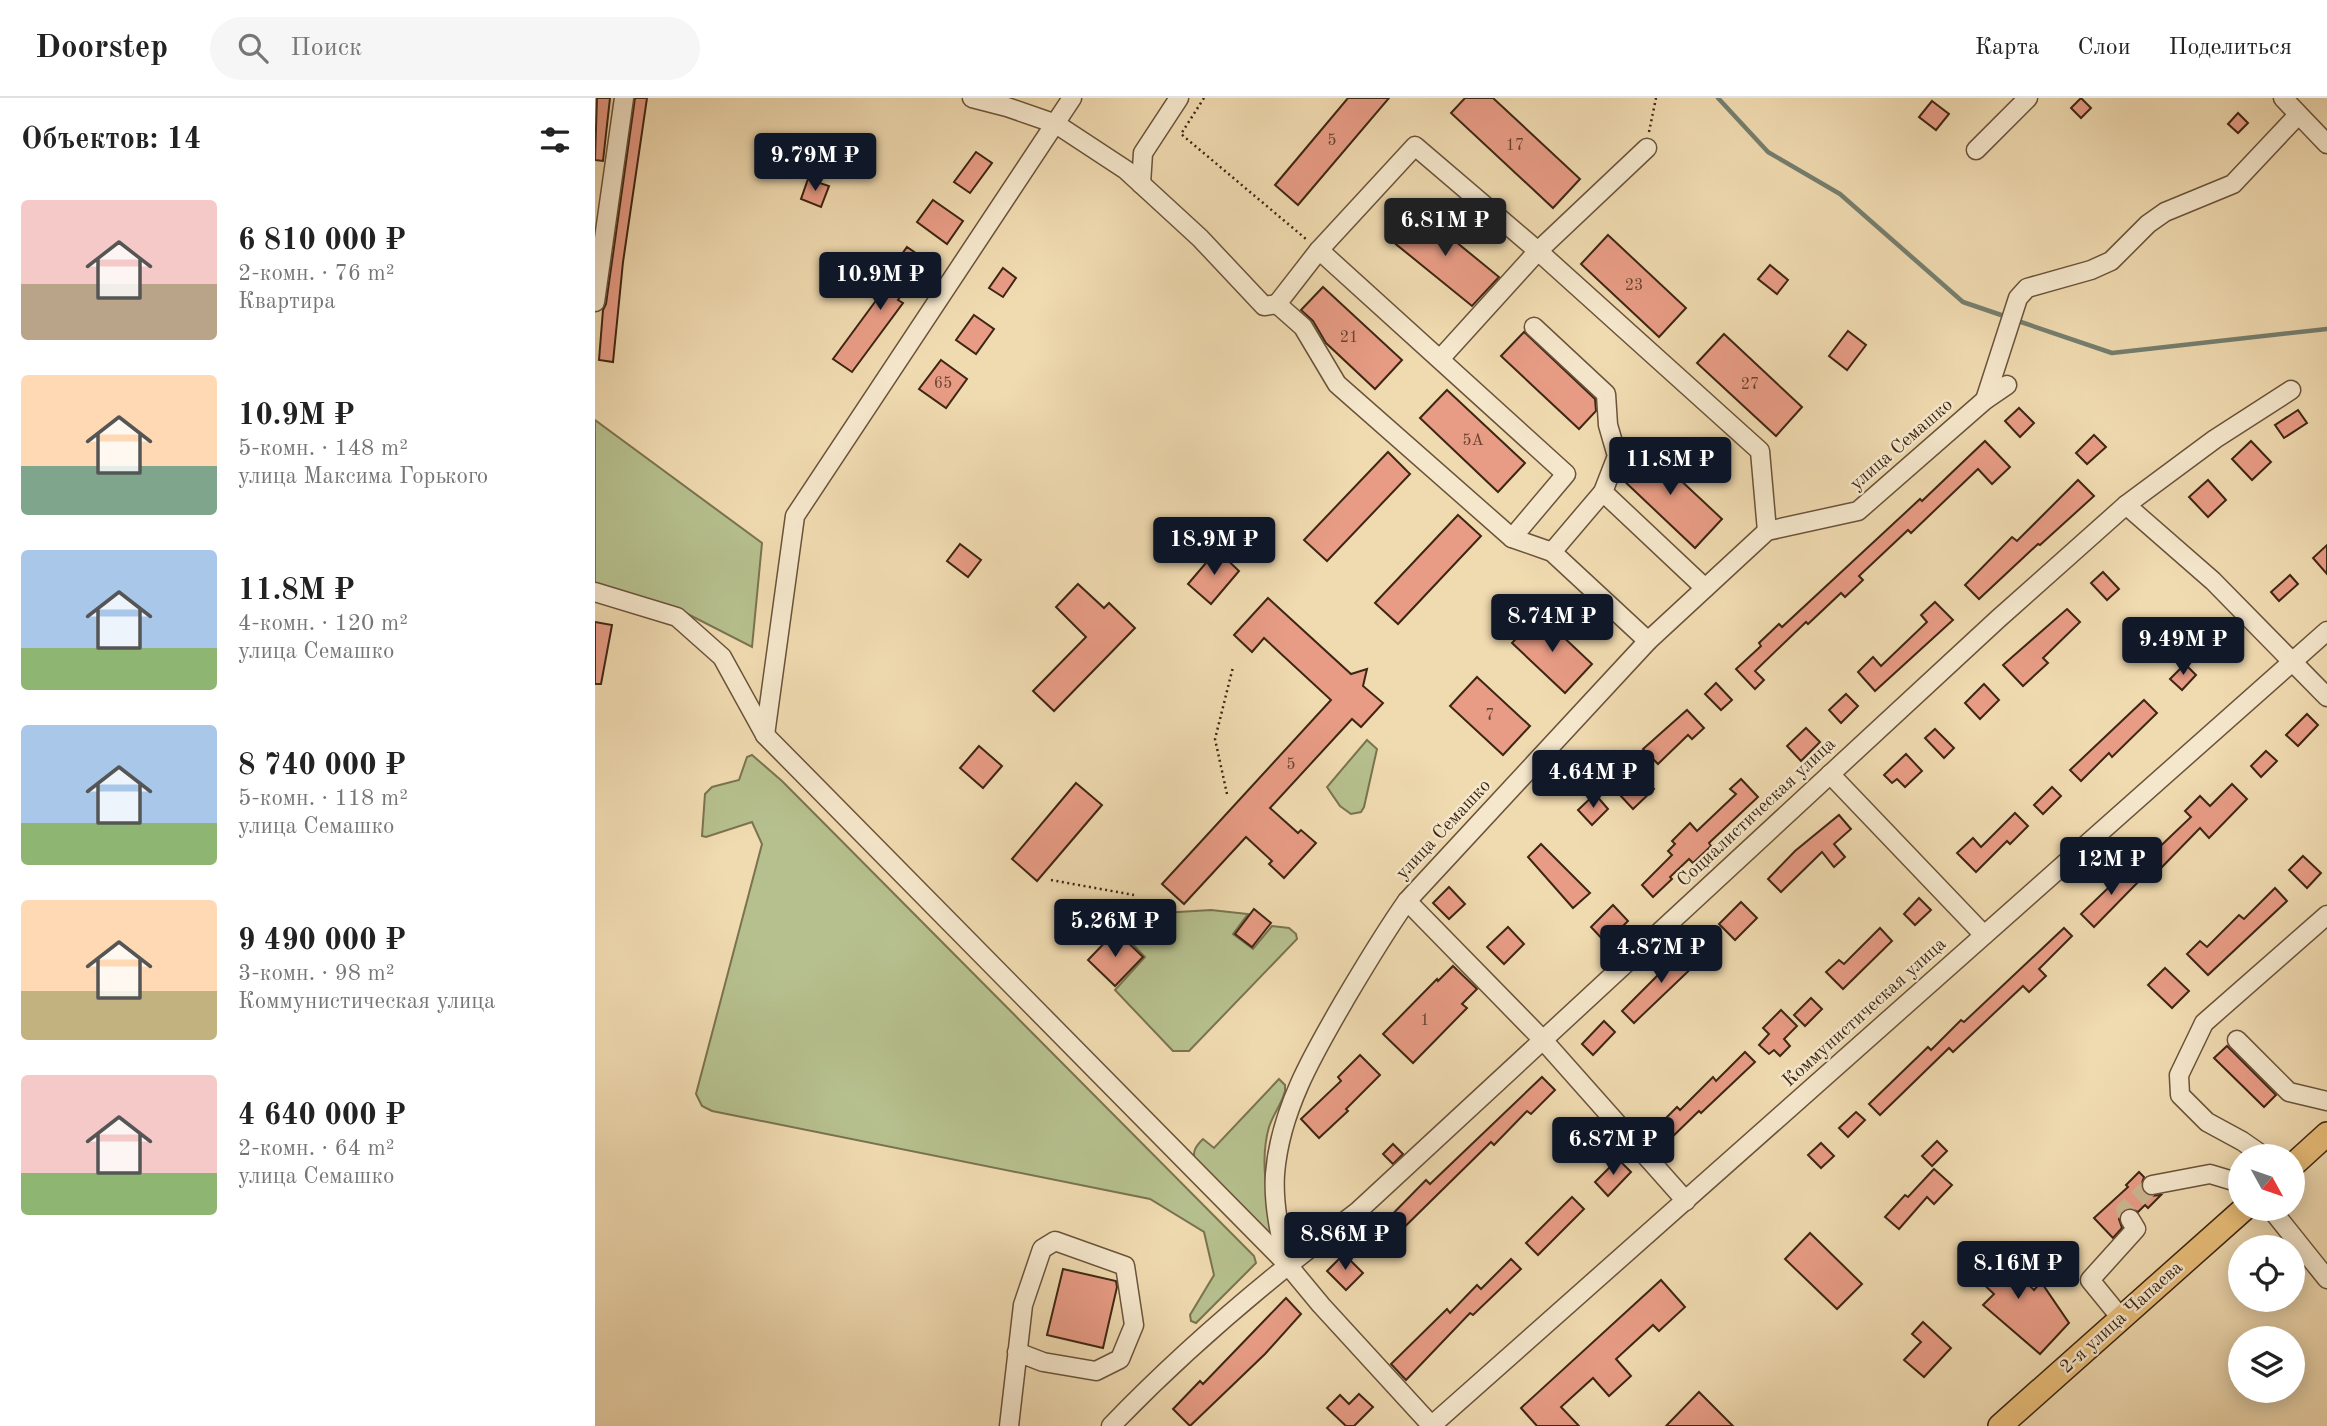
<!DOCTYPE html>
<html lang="ru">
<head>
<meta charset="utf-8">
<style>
	body { margin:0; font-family:"Old Standard TT",serif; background:#f6f6f6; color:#222; height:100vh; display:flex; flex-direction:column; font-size:26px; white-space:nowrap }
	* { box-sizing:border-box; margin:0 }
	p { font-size:23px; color:#767676 }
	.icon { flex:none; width:38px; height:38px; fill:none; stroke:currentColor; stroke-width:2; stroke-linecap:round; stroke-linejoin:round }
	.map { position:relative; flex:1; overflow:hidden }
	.details { display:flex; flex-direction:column; background:#fff; width:595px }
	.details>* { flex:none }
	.needle { width:46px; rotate:130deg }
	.fabs { position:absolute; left:1633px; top:1046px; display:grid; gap:14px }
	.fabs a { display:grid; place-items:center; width:77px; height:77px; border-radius:50%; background:#fff; box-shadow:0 4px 18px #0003; font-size:35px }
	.price { position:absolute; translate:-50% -60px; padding:0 16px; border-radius:7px; background:#111827; color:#fff; font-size:23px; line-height:46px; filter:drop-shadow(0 2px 4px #0008) }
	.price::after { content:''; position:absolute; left:50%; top:42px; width:21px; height:16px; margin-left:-10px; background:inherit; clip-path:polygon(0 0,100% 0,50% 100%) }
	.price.active { background:#222; color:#fff }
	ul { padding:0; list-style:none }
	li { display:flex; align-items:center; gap:21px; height:175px; padding:0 21px }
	li span { display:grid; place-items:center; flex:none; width:196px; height:140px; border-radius:7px; color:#555 }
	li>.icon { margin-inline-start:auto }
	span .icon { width:84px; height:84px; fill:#fffc; stroke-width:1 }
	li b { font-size:30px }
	h2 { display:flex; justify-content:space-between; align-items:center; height:84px; padding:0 21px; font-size:30px }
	header { display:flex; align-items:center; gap:42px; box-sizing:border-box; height:98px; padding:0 35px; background:#fff; border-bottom:2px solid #e0e0e0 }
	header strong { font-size:33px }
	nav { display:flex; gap:38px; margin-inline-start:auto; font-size:24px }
	.search { width:490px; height:63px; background:#f6f6f6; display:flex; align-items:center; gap:18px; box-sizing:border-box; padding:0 24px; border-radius:38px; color:#767676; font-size:26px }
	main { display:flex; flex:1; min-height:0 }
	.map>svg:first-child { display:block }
	.green { fill:#b6c08e; stroke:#7a7350; stroke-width:2 }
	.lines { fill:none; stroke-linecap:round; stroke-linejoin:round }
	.stream { stroke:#757f6f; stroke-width:4.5 }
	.building { fill:#e89c85; stroke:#3d2613; stroke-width:2 }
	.minor-tunnel { stroke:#ccb691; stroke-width:18; stroke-dasharray:18 9; stroke-linecap:butt }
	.minor-casing { stroke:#6a533a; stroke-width:21 }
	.major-casing { stroke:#3d2613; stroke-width:26 }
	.path { stroke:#3d2613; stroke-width:2.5; stroke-dasharray:2 3.5; stroke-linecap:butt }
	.minor { stroke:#f5e7cc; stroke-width:18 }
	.major { stroke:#e8bd78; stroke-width:23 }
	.labels { text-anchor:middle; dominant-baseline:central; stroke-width:5; stroke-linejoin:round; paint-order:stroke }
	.number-label { font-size:16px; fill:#684430 }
	.street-label { font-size:19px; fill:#3d2613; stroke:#f5e7cc }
</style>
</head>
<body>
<header>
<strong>Doorstep</strong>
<div class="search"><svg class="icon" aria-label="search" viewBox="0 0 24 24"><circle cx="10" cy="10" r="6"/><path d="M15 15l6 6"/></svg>Поиск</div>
<nav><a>Карта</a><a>Слои</a><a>Поделиться</a></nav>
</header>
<main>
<section class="details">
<h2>Объектов: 14<svg class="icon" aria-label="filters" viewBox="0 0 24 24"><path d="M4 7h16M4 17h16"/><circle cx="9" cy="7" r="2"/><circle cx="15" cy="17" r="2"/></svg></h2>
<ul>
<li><span style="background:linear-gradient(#f6c9c9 60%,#b9a48a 0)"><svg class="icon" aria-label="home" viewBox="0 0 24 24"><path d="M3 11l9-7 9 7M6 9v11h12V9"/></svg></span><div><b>6 810 000 ₽</b><p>2-комн. · 76 m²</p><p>Квартира</p></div></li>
<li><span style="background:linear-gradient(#ffd9b3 65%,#7fa58c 0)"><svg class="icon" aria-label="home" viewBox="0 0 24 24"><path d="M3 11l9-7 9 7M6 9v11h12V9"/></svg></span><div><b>10.9M ₽</b><p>5-комн. · 148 m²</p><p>улица Максима Горького</p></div></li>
<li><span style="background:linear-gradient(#a9c7e8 70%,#8fb573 0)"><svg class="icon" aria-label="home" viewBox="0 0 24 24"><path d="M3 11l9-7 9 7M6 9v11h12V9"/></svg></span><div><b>11.8M ₽</b><p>4-комн. · 120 m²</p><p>улица Семашко</p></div></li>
<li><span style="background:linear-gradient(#a9c7e8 70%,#8fb573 0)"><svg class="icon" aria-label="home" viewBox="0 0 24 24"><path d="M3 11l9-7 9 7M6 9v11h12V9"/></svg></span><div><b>8 740 000 ₽</b><p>5-комн. · 118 m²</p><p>улица Семашко</p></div></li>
<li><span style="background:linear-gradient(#ffd9b3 65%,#c2b280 0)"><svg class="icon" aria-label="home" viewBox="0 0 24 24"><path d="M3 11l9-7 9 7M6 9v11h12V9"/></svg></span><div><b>9 490 000 ₽</b><p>3-комн. · 98 m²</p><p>Коммунистическая улица</p></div></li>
<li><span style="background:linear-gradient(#f6c9c9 70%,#8fb573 0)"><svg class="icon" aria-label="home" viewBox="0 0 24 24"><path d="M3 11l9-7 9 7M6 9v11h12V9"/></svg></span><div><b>4 640 000 ₽</b><p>2-комн. · 64 m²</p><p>улица Семашко</p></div></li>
</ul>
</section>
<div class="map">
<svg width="1732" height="1328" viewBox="0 0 1732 1328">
	<rect width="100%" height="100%" fill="#f0dab0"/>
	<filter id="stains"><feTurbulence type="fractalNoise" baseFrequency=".00286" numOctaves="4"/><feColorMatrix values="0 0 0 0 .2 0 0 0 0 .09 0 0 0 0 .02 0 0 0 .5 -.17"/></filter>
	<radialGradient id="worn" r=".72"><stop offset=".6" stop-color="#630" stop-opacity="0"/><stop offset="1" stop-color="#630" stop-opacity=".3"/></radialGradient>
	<g class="green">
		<path d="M0 322 167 445 157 549 81 510 0 485Z"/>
		<path d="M772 642 782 651 769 709 766 714 756 716 745 708 732 689Z"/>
		<path d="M157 657 187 683 659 1158 661 1165 601 1225 596 1223 595 1217 619 1177 609 1134 555 1101 117 1013 107 1008 101 996 167 746 157 724 111 739 107 738 110 696 117 689 144 682 152 659Z"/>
		<path d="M616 812 653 816 638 836 658 851 677 828 694 830 701 836 702 841 594 953H578L520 892 550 859 528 836 567 815Z"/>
		<path d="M684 981 690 987V993C687 1006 678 1016 674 1029 664 1064 673 1098 678 1134L672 1136 600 1063C597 1053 601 1048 608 1041L619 1050Z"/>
	</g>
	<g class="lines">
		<g class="stream">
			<path d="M1123 0 1173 54 1245 96 1368 204 1412 219"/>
			<path d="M1420 222 1517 255 1732 231"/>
		</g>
	</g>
	<g class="building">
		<path d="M2 0H15L8 63 0 62Z"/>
		<path d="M40 0H52L28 164 18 264 4 262 8 212 11 206Z"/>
		<path d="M753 0H794L703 107 680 87Z"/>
		<path d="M870 0H898L985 81 958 110 856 15Z"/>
		<path d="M1486 0 1496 10 1486 20 1476 10Z"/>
		<path d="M1337 3 1354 16 1341 32 1324 19Z"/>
		<path d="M1643 15 1653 25 1643 35 1633 26Z"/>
		<path d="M381 54 397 65 375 95 359 84Z"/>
		<path d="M213 81 234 88 226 109 206 101Z"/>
		<path d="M338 102 368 123 352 146 322 124Z"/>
		<path d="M822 112 904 179 877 208 797 143Z"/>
		<path d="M1013 137 1091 210 1064 239 986 166Z"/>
		<path d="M312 149 331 162 303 202 308 205 257 274 238 261 302 174 297 170Z"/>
		<path d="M1175 167 1193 182 1182 196 1163 181Z"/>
		<path d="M408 170 421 180 408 199 394 190Z"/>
		<path d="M728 189 807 262 780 291 731 245 718 223 706 212Z"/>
		<path d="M379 217 399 231 381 256 361 242Z"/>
		<path d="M1253 233 1271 247 1252 272 1234 258Z"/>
		<path d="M929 234 1000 301 1001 313 984 331 906 258Z"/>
		<path d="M1129 236 1207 309 1181 338 1102 265Z"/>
		<path d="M346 262 372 281 351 310 324 291Z"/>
		<path d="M852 292 930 365 903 394 825 320Z"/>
		<path d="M1424 310 1439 325 1425 339 1410 323Z"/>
		<path d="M1703 312 1712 325 1689 340 1680 327Z"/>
		<path d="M1499 337 1511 349 1492 366 1481 355Z"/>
		<path d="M1390 343 1415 369 1397 386 1383 371 1316 435 1313 432 1264 478 1268 482 1250 499 1246 495 1213 526 1211 524 1160 573 1169 582 1160 591 1141 571 1166 548 1164 545 1184 526 1187 529 1325 401 1327 403Z"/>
		<path d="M1656 343 1676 364 1657 382 1637 361Z"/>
		<path d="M1049 348 1127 421 1100 450 1026 380 1030 368Z"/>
		<path d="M793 354 815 376 732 463 709 442Z"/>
		<path d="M1483 382 1499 398 1445 447 1443 446 1384 501 1370 487 1417 439 1422 443Z"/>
		<path d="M1613 382 1631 402 1613 419 1594 399Z"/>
		<path d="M863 417 886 438 803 526 780 505Z"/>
		<path d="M365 446 386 462 373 479 352 463Z"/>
		<path d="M1732 447V476L1718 460Z"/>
		<path d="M622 452 644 473 616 506 593 486Z"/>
		<path d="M1508 474 1524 491 1512 502 1496 485Z"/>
		<path d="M1695 477 1703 486 1684 503 1676 494Z"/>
		<path d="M483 486 509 510 514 505 540 530 459 613 438 593 491 539 461 509Z"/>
		<path d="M673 500 756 576 772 571 768 588 788 605 766 629 757 621 675 710 703 735 706 732 721 745 689 780 674 766 677 763 651 739 589 806 567 786 736 602 669 540 657 554 639 537Z"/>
		<path d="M1340 504 1358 522 1280 593 1263 574 1278 559 1286 568 1332 524 1326 517Z"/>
		<path d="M1472 511 1485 524 1448 560 1453 565 1428 588 1408 567Z"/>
		<path d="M944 516 997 566 970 595 917 545Z"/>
		<path d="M0 524 17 527 6 586H0Z"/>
		<path d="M1632 531 1644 543 1627 560 1616 548Z"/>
		<path d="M1590 566 1601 577 1587 592 1575 581Z"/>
		<path d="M882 579 935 628 908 657 855 608Z"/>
		<path d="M1121 585 1137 602 1126 612 1110 596Z"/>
		<path d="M1389 586 1404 602 1385 621 1370 605Z"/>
		<path d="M1251 596 1263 608 1246 625 1234 612Z"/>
		<path d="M1549 602 1562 615 1517 659 1514 655 1486 683 1475 672Z"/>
		<path d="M1092 612 1109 630 1097 641 1093 637 1063 666 1048 651Z"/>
		<path d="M1712 616 1723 627 1703 648 1691 637Z"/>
		<path d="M1211 630 1225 644 1206 663 1192 648Z"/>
		<path d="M1340 631 1359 650 1349 660 1330 640Z"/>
		<path d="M384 648 407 668 388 690 365 670Z"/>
		<path d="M1671 653 1682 663 1666 679 1656 668Z"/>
		<path d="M1311 656 1327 673 1310 689 1302 681 1297 685 1289 677Z"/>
		<path d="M1045 676 1059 691 1038 711 1024 696Z"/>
		<path d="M1146 681 1163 699 1114 745 1116 748 1098 765 1094 761 1075 779 1077 781 1058 799 1047 787 1077 757 1073 753 1080 746 1077 743 1095 725 1102 733 1141 696 1135 691Z"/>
		<path d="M481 685 507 707 442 783 417 761Z"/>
		<path d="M1637 686 1652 701 1614 740 1605 730 1566 770 1554 759 1596 719 1590 713 1605 698 1615 708Z"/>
		<path d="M1457 689 1466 698 1448 716 1439 707Z"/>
		<path d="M1000 696 1013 711 997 727 983 712Z"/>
		<path d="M1420 715 1433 728 1415 746 1412 743 1381 774 1362 755 1378 740 1386 749Z"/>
		<path d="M1244 717 1256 731 1239 746 1250 759 1239 769 1227 754 1186 794 1173 781 1200 753Z"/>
		<path d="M946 746 995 795 978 810 933 759Z"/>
		<path d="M1708 758 1726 775 1712 790 1694 772Z"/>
		<path d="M1535 769 1547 780 1499 829 1486 816Z"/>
		<path d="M854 789 870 806 854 821 838 805Z"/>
		<path d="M1680 790 1692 803 1613 877 1592 856 1605 843 1612 849 1644 817 1649 821Z"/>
		<path d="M1324 800 1336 812 1320 827 1309 816Z"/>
		<path d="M1146 804 1162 820 1140 842 1124 826Z"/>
		<path d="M1018 807 1033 823 1011 845 996 829Z"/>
		<path d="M659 811 676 825 657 849 640 836Z"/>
		<path d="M913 829 929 846 909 866 892 849Z"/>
		<path d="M1285 830 1297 843 1248 891 1231 874 1244 862 1249 866Z"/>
		<path d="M1469 830 1477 838 1444 871 1451 878 1434 894 1428 888 1358 954 1354 950 1285 1017 1274 1006 1333 949 1336 952 1366 922 1369 924Z"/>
		<path d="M521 833 548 859 520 888 493 862Z"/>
		<path d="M1091 849 1105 862 1039 925 1027 913Z"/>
		<path d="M858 868 882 891 867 906 872 910 818 965 788 936 842 881 843 883Z"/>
		<path d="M1570 870 1594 893 1577 910 1553 887Z"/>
		<path d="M1216 900 1227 911 1210 928 1199 917Z"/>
		<path d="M1186 912 1202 928 1189 941 1195 948 1185 958 1179 952 1174 956 1164 947 1174 936 1168 930Z"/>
		<path d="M1009 923 1020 934 998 957 987 946Z"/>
		<path d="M1632 948 1681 997 1669 1009 1619 960Z"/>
		<path d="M1150 954 1160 964 1106 1015 1104 1013 1072 1044 1060 1031 1082 1009 1085 1012 1118 979 1121 983Z"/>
		<path d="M765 957 785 977 751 1011 753 1013 724 1040 706 1021 746 983 743 979Z"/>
		<path d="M947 979 960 992 936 1016 932 1013 899 1047 896 1044 785 1153 773 1141 831 1082 835 1086Z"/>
		<path d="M1261 1014 1270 1022 1253 1039 1244 1030Z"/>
		<path d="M1342 1043 1352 1053 1337 1068 1327 1058Z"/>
		<path d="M1226 1045 1239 1058 1226 1070 1213 1057Z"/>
		<path d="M798 1046 808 1056 798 1066 788 1056Z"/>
		<path d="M1023 1061 1036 1074 1013 1098 1000 1084Z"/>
		<path d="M1339 1071 1357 1087 1339 1106 1332 1099 1304 1131 1290 1119 1310 1097 1313 1099Z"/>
		<path d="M1544 1074 1549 1079 1546 1088 1549 1095 1554 1098 1566 1097 1553 1110 1550 1107 1543 1114 1535 1110 1529 1112 1524 1121 1527 1130 1518 1140 1499 1120 1533 1089 1531 1087Z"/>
		<path d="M977 1099 989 1111 943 1157 931 1145Z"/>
		<path d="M1215 1135 1267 1186 1242 1211 1190 1161Z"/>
		<path d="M1390 1146 1439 1192 1446 1184 1474 1225 1445 1256 1388 1207 1399 1196 1369 1168Z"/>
		<path d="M749 1156 768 1175 751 1192 732 1173Z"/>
		<path d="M916 1161 926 1171 878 1217 875 1215 811 1282 796 1266 852 1211 855 1215 882 1187 886 1191Z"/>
		<path d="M468 1171 521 1183 522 1189 508 1250 452 1237Z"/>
		<path d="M1066 1182 1090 1209 1064 1233 1058 1227 1021 1261 1036 1278 1014 1298 998 1280 966 1309 984 1328H942L926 1310Z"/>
		<path d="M691 1200 706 1216 670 1256 595 1328 578 1311 605 1283 608 1286Z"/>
		<path d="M1328 1224 1356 1250 1329 1279 1309 1262 1326 1244 1317 1236Z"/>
		<path d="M1104 1294 1138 1328H1071Z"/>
		<path d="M764 1296 778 1309 759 1328H751L732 1310 745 1297 754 1306Z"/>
	</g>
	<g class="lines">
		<path class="minor-tunnel" d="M1535 1121 1530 1112 1557 1087"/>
		<defs>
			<g id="minor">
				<path d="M377 0 412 9 461 26 531 72 605 140 669 208 682 206"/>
				<path d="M1688 0 1732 46"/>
				<path d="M1381 52 1433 0"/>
				<path d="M546 86 548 55 584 0"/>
				<path d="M724 152 682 206 708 229 742 286 917 440"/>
				<path d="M0 204 29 0"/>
				<path d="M939 229 1011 296 1013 327 1022 358 1008 394"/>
				<path d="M845 261 943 153 1052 50"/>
				<path d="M1390 302 1423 200 1432 190 1496 172 1516 163 1553 126 1570 114 1638 86 1703 17"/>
				<path d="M1531 407 1618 483 1732 599"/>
				<path d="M957 454 1008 394 1110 490"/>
				<path d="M0 494 82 519 127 559 170 637 692 1166 726 1207 837 1328"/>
				<path d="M1053 543 957 454 917 440 971 376 724 152 820 48 943 153 1165 353 1172 433"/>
				<path d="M170 637 200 418 477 0"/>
				<path d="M1235 676 1389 837"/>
				<path d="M812 803 948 942 1091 1103"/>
				<path d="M1642 942 1694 994 1732 1003"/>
				<path d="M1670 1059 1647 1043 1612 1024 1585 997 1584 977 1609 925 1732 817"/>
				<path d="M1557 1087 1615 1076 1645 1085"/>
				<path d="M1676 1111 1732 1181"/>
				<path d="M692 1166C685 1137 678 1106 680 1076 685 1011 720 953 752 898 771 866 790 834 812 803L1053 543 1172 433 1263 413 1390 302 1412 287"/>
				<path d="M1526 1220 1495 1182 1541 1131 1535 1121"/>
				<path d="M414 1328 428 1207 447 1151 460 1143 530 1168 539 1227 525 1261 501 1273 448 1264 422 1254"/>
				<path d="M516 1328C592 1249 675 1179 762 1114L1403 521 1531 407 1620 341 1696 292"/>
				<path d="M836 1328 1732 533"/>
			</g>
			<g id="major">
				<path d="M1698 1067 1732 1036"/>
				<path d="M1405 1328 1649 1111"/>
			</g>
		</defs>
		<use href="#minor" class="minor-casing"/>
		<use href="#major" class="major-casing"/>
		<g class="path">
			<path d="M609 0 586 36 711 141"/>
			<path d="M1054 34 1061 0"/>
			<path d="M632 696 620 641 638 569"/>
			<path d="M456 782 539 797"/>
		</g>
		<use href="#minor" class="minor"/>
		<use href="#major" class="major"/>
	</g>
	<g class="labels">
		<g class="number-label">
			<text x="737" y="43">5</text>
			<text x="920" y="48">17</text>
			<text x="1039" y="188">23</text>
			<text x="754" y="240">21</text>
			<text x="348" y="286">65</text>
			<text x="1155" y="287">27</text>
			<text x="878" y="343">5А</text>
			<text x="895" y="618">7</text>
			<text x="696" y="667">5</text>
			<text x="830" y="923">1</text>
		</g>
		<g class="street-label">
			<text transform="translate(1307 347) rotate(-41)">улица Семашко</text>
			<text transform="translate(1162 715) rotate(-43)">Социалистическая улица</text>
			<text transform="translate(849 732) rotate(-47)">улица Семашко</text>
			<text transform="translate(1270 915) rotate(-42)">Коммунистическая улица</text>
			<text transform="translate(1527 1220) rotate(-42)">2-я улица Чапаева</text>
		</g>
	</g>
	<rect width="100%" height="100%" filter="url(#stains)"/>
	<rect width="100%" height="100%" fill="url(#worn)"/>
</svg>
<div class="fabs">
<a><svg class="needle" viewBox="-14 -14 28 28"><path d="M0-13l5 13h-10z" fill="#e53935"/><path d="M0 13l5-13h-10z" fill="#767676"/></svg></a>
<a><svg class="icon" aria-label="locate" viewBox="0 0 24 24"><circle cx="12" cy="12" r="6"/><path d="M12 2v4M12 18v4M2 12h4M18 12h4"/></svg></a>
<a><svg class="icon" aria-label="layers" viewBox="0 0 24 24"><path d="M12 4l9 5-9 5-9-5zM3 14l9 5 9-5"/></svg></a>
</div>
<b class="price" style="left:220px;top:95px">9.79M ₽</b>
<b class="price active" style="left:850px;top:160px">6.81M ₽</b>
<b class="price" style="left:285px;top:214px">10.9M ₽</b>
<b class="price" style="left:1075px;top:399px">11.8M ₽</b>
<b class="price" style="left:619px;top:479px">18.9M ₽</b>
<b class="price" style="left:957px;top:556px">8.74M ₽</b>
<b class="price" style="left:1588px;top:579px">9.49M ₽</b>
<b class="price" style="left:998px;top:712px">4.64M ₽</b>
<b class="price" style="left:1516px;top:799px">12M ₽</b>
<b class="price" style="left:520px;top:861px">5.26M ₽</b>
<b class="price" style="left:1066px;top:887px">4.87M ₽</b>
<b class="price" style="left:1018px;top:1079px">6.87M ₽</b>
<b class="price" style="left:750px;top:1174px">8.86M ₽</b>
<b class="price" style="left:1423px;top:1203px">8.16M ₽</b>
</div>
</main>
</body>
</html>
